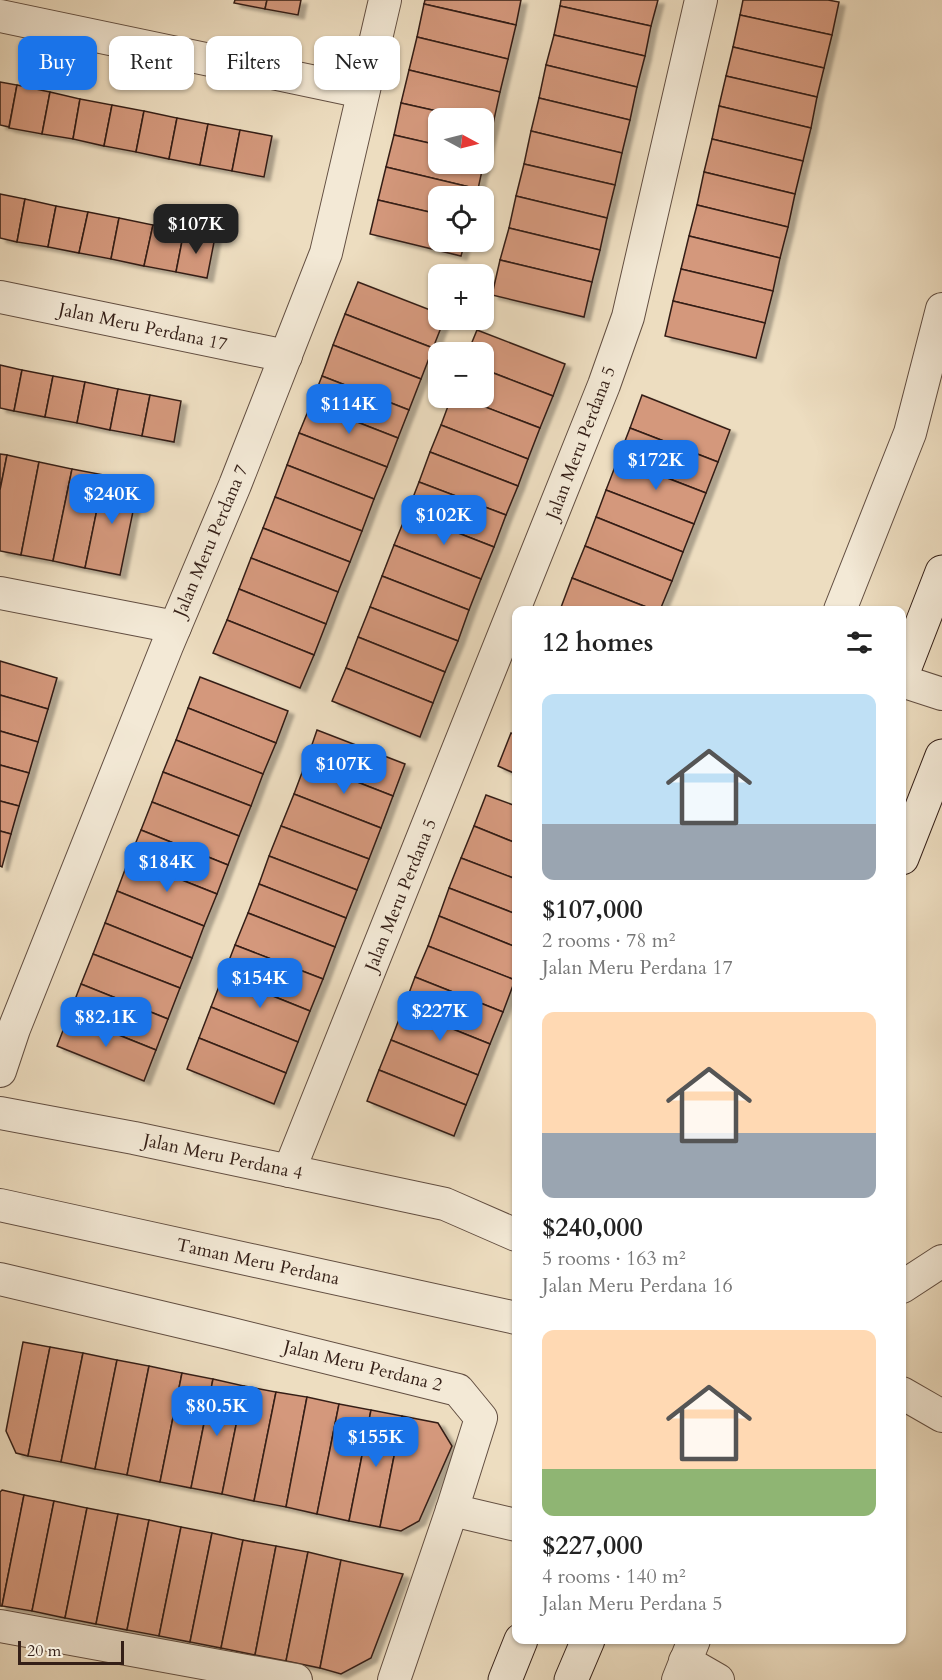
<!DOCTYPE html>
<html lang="en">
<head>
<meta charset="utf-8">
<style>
	body { margin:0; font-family:Cardo,serif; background:#f6f6f6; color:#222; height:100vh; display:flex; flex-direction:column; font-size:22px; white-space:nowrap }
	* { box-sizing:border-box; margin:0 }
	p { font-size:20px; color:#767676 }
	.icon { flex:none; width:33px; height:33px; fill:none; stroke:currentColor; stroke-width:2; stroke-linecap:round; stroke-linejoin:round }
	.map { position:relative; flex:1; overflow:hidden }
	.drawer { position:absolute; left:512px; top:606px; width:394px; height:1038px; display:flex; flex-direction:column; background:#fff; border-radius:12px; box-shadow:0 2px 4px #0004 }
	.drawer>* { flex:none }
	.top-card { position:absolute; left:18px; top:36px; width:404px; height:54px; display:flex; gap:12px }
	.needle { width:39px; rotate:97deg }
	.controls { position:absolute; left:428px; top:108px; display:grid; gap:12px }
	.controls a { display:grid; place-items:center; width:66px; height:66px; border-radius:12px; background:#fff; box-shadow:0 2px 4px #0004; font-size:30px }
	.scale { position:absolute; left:18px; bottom:15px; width:106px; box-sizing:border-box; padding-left:6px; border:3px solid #341f17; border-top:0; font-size:16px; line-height:21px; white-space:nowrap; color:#341f17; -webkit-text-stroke:4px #f3e9d6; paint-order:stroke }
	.price { position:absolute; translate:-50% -51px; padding:0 14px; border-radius:12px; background:#1a73e8; color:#fff; font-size:20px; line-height:39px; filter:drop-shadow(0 2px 3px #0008) }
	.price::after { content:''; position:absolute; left:50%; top:36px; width:18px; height:14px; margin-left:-9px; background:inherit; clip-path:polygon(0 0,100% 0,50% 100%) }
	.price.active { background:#222; color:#fff }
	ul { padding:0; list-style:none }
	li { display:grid; align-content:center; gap:12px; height:318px; padding:0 30px }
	li span { display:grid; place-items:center; height:186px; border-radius:12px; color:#555 }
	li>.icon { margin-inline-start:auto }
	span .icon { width:108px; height:108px; fill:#fffc; stroke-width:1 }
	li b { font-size:26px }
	h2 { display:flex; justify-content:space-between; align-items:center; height:72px; padding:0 30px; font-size:26px }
	.tag { padding:0 21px; border-radius:12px; background:#fff; box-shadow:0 2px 4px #0004; font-size:21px; line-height:54px }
	.tag.active { background:#1a73e8; color:#fff }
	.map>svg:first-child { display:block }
	.building { fill:#d4987b; stroke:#341f17; stroke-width:1.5; filter:url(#shadow) }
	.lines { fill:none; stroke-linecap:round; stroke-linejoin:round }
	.minor-casing { stroke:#624e41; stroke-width:34 }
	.secondary-casing { stroke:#341f17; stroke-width:35 }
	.minor { stroke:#f3e9d6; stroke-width:32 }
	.secondary { stroke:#f3e9d6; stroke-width:33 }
	.labels { text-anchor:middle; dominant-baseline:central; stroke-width:4.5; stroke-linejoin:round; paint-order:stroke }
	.street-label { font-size:18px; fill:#341f17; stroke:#f3e9d6 }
</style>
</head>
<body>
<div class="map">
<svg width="942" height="1680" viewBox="0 0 942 1680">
	<defs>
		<filter id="shadow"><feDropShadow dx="6" dy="4" stdDeviation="1.5" flood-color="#0004"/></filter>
	</defs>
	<rect width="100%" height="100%" fill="#edddc0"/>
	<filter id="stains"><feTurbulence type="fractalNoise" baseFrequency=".00333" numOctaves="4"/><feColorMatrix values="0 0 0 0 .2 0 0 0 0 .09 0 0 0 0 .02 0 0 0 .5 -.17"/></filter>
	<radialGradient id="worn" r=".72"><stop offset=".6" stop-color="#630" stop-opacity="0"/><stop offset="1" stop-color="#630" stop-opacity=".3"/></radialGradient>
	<g class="building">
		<path d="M235 0H267L265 9 234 3Z"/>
		<path d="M267 0H301L298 15 265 9Z"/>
		<path d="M425 0H521L516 25 424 4Z"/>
		<path d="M561 0H658L651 26 560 6Z"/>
		<path d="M743 0H828L839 2 832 35 740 15Z"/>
		<path d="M424 4 516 25 508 59 417 37Z"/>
		<path d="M560 6 651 26 645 56 554 35Z"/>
		<path d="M740 15 832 35 824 68 733 47Z"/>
		<path d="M554 35 645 56 637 87 546 65Z"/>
		<path d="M417 37 508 59 500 92 409 70Z"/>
		<path d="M733 47 824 68 817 97 726 76Z"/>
		<path d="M546 65 637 87 630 120 539 98Z"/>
		<path d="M409 70 500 92 493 124 483 122V118H468L401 103Z"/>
		<path d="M726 76 817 97 811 128 719 106Z"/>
		<path d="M0 82 17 85 9 127 0 125Z"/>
		<path d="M17 85 50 92 42 134 9 128Z"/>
		<path d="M50 92 80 99 73 139 42 134Z"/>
		<path d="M539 98 630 120 622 153 531 131Z"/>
		<path d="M80 99 112 105 104 146 73 139Z"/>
		<path d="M401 103 468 118H438V145L394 135Z"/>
		<path d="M112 105 144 111 136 152 104 146Z"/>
		<path d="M719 106 811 128 803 161 712 139Z"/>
		<path d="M144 111 177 118 169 159 136 152Z"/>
		<path d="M177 118 208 124 200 165 169 159Z"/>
		<path d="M483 122 493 124 485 157 483 156Z"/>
		<path d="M208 124 240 130 232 171 200 165Z"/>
		<path d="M240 130 272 136 264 177 232 171Z"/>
		<path d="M531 131 622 153 615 185 524 164Z"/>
		<path d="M394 135 438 145V164H483V156L485 157 478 189 386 167Z"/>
		<path d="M712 139 803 161 795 194 704 172Z"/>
		<path d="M524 164 615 185 607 218 516 196Z"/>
		<path d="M386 167 478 189 476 196H438V214L378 200Z"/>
		<path d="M704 172 795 194 788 227 697 205Z"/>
		<path d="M0 194 25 199 17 242 0 238Z"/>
		<path d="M516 196 607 218 600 250 509 228Z"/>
		<path d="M25 199 56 206 48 247 17 242Z"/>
		<path d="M378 200 438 214V242H465L461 256 370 234Z"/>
		<path d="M697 205 788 227 780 258 689 236Z"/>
		<path d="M56 206 88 212 79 253 48 247Z"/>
		<path d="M88 212 119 218 111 259 79 253Z"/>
		<path d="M119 218 153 225 144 266 111 259Z"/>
		<path d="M153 225 184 231 176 272 144 266Z"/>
		<path d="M509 228 600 250 592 282 500 260Z"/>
		<path d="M184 231 215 237 207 278 176 272Z"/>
		<path d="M689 236 780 258 773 291 681 269Z"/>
		<path d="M500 260 592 282 584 317 492 295Z"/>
		<path d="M681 269 773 291 765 323 673 301Z"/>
		<path d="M358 282 438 313V320H444L433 348 345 314Z"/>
		<path d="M673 301 765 323 756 358 665 336Z"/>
		<path d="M345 314 433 348 421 379 333 345Z"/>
		<path d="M477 330 565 364 553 396 483 369V352H468Z"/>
		<path d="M333 345 421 379 409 410 322 376Z"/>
		<path d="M0 365 22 370 14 411 0 408Z"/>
		<path d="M483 369 553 396 540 428 462 398H483Z"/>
		<path d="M22 370 53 376 45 417 14 411Z"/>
		<path d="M53 376 85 382 77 423 45 417Z"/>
		<path d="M322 376 409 410 398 438 311 404Z"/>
		<path d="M85 382 118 389 110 430 77 423Z"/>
		<path d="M118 389 150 395 142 436 110 430Z"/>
		<path d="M150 395 181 401 174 442 142 436Z"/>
		<path d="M642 395 730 430 718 462 630 428Z"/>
		<path d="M451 398H462L540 428 528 459 441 425Z"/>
		<path d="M311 404 398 438 387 467 299 433Z"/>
		<path d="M441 425 528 459 518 486 430 452Z"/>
		<path d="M630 428 718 462 706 493 618 459Z"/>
		<path d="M299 433 387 467 374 499 287 465Z"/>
		<path d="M430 452 518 486 506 515 419 482Z"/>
		<path d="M0 454 7 455 0 490Z"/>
		<path d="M7 455 39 462 21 555 0 551V490Z"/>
		<path d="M618 459 706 493 694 524 606 490Z"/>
		<path d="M39 462 72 469 53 561 21 555Z"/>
		<path d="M287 465 374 499 362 531 275 497Z"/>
		<path d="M72 469 104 475 85 568 53 561Z"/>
		<path d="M104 475 139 482 120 575 85 568Z"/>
		<path d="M419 482 506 515 494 547 407 513Z"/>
		<path d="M606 490 694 524 683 552 596 517Z"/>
		<path d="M275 497 362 531 350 562 263 528Z"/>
		<path d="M407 513 494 547 481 579 394 545Z"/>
		<path d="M596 517 683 552 672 581 585 546Z"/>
		<path d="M263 528 350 562 338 592 251 558Z"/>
		<path d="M394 545 481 579 469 610 382 576Z"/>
		<path d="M585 546 672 581 660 610H654L572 578Z"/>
		<path d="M251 558 338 592 326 624 239 589Z"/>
		<path d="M382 576 469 610 458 641 370 607Z"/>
		<path d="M572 578 654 610H560Z"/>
		<path d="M239 589 326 624 314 655 227 620Z"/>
		<path d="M370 607 458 641 445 672 358 637Z"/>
		<path d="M227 620 314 655 300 688 213 653Z"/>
		<path d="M358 637 445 672 433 703 346 668Z"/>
		<path d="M0 661 57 678 48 709 0 695Z"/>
		<path d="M346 668 433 703 420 737 332 701Z"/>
		<path d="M200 677 288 711 276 743 188 708Z"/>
		<path d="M0 695 48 709 38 742 0 731Z"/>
		<path d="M188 708 276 743 263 774 176 740Z"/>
		<path d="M317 730 405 764 393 796 306 762Z"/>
		<path d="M0 731 38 742 29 773 0 765Z"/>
		<path d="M511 733 516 735V774L498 766Z"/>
		<path d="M176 740 263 774 251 806 163 772Z"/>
		<path d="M306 762 393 796 381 828 294 794Z"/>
		<path d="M0 765 29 773 19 806 0 801Z"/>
		<path d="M163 772 251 806 239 836 152 802Z"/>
		<path d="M294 794 381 828 369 859 281 826Z"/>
		<path d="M486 795 516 806V843L474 826Z"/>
		<path d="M0 801 19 806 11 834 0 831Z"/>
		<path d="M152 802 239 836 228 865 141 830Z"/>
		<path d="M281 826 369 859 357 890 269 856Z"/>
		<path d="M474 826 516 843V879L461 858Z"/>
		<path d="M141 830 228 865 217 894 129 859Z"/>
		<path d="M0 831 11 834 2 867 0 866Z"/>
		<path d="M269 856 357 890 346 918 259 884Z"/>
		<path d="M461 858 516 879V914L449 888Z"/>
		<path d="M129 859 217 894 204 926 117 891Z"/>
		<path d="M259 884 346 918 335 947 248 913Z"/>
		<path d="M449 888 516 914V947L439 916Z"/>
		<path d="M117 891 204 926 192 958 105 923Z"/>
		<path d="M248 913 335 947 323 979 235 945Z"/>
		<path d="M439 916 516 947 515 980 428 946Z"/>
		<path d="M105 923 192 958 180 988 93 954Z"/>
		<path d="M235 945 323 979 310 1011 223 976Z"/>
		<path d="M428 946 515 980 503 1012 415 977Z"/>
		<path d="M93 954 180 988 168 1019 81 984Z"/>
		<path d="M223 976 310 1011 298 1042 211 1007Z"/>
		<path d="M415 977 503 1012 490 1044 403 1009Z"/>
		<path d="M81 984 168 1019 156 1050 69 1015Z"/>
		<path d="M211 1007 298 1042 286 1073 199 1038Z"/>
		<path d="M403 1009 490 1044 478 1075 391 1040Z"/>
		<path d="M69 1015 156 1050 144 1081 57 1046Z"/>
		<path d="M199 1038 286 1073 274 1104 187 1069Z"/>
		<path d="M391 1040 478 1075 466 1105 379 1070Z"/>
		<path d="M379 1070 466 1105 454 1136 367 1101Z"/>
		<path d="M23 1342 50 1347 28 1456 16 1453 6 1431Z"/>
		<path d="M50 1347 83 1353 61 1462 28 1456Z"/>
		<path d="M83 1353 117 1360 95 1469 61 1462Z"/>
		<path d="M117 1360 149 1366 127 1475 95 1469Z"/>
		<path d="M149 1366 182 1373 160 1482 127 1475Z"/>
		<path d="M182 1373 213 1379 191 1488 160 1482Z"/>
		<path d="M213 1379 244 1386 222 1494 191 1488Z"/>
		<path d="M244 1386 276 1392 254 1501 222 1494Z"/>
		<path d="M276 1392 307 1397 286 1507 254 1501Z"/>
		<path d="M307 1397 339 1404 317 1514 286 1507Z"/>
		<path d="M339 1404 371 1410 349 1521 317 1514Z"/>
		<path d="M371 1410 402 1416 380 1527 349 1521Z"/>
		<path d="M402 1416 438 1423 452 1446 419 1521 401 1531 380 1527Z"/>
		<path d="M2 1490 24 1495 2 1606H0V1492Z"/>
		<path d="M24 1495 54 1501 32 1611 2 1606Z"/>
		<path d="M54 1501 87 1508 65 1618 32 1611Z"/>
		<path d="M87 1508 118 1514 96 1624 65 1618Z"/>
		<path d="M118 1514 149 1520 127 1630 96 1624Z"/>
		<path d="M149 1520 181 1527 159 1636 127 1630Z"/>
		<path d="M181 1527 212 1533 190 1642 159 1636Z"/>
		<path d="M212 1533 243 1540 221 1648 190 1642Z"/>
		<path d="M243 1540 276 1546 255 1655 221 1648Z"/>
		<path d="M276 1546 308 1552 286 1661 255 1655Z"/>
		<path d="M308 1552 341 1560 320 1668 286 1661Z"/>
		<path d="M341 1560 403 1574 371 1658 341 1674 320 1668Z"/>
	</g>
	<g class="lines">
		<defs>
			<g id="minor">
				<path d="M0 16 363 92"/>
				<path d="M0 297 286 356"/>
				<path d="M0 593 175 627"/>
				<path d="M840 610 910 433 942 309"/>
				<path d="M902 681 942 694"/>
				<path d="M0 1071 14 1029 167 646 235 485 326 253 385 0"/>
				<path d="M0 1113 134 1138 445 1204 516 1235"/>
				<path d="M289 1171 604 385 628 317 701 0"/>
				<path d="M0 1205 516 1318"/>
				<path d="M0 1279 228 1333 458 1390 481 1418 452 1510 394 1680"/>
				<path d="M902 1287 942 1261"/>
				<path d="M902 1393 942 1416"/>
				<path d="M452 1510 516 1525"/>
				<path d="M0 1626 296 1680"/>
				<path d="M685 1661 718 1680"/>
				<path d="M678 1680 694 1640"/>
			</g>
			<g id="secondary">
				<path d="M902 675 942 572"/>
				<path d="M902 858 942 756"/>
				<path d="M505 1680 521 1640"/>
				<path d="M571 1680 588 1640"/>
			</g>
		</defs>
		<use href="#minor" class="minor-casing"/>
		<use href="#secondary" class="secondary-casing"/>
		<use href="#minor" class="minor"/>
		<use href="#secondary" class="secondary"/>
	</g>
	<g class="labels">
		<g class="street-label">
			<text transform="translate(143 327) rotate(12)">Jalan Meru Perdana 17</text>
			<text transform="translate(581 443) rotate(-69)">Jalan Meru Perdana 5</text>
			<text transform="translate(211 541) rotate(-67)">Jalan Meru Perdana 7</text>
			<text transform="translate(401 895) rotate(-68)">Jalan Meru Perdana 5</text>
			<text transform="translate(223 1157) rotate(12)">Jalan Meru Perdana 4</text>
			<text transform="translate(258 1262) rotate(12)">Taman Meru Perdana</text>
			<text transform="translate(363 1366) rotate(14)">Jalan Meru Perdana 2</text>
		</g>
	</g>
	<rect width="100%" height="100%" filter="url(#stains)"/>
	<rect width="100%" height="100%" fill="url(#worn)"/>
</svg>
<div class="controls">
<a><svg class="needle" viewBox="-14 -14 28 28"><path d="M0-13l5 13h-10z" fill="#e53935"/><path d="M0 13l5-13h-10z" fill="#767676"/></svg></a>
<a><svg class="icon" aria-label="locate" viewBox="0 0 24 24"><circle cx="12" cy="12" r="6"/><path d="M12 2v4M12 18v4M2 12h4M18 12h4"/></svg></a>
<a>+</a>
<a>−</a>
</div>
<div class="scale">20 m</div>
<b class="price active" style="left:196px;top:255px">$107K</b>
<b class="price" style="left:349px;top:435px">$114K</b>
<b class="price" style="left:656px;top:491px">$172K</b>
<b class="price" style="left:112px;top:525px">$240K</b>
<b class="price" style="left:444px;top:546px">$102K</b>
<b class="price" style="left:344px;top:795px">$107K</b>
<b class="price" style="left:167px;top:893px">$184K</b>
<b class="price" style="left:260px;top:1009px">$154K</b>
<b class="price" style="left:440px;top:1042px">$227K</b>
<b class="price" style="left:106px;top:1048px">$82.1K</b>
<b class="price" style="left:217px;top:1437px">$80.5K</b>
<b class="price" style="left:376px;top:1468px">$155K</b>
<div class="top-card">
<a class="tag active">Buy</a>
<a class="tag">Rent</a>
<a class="tag">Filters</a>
<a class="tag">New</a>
</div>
<section class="drawer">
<h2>12 homes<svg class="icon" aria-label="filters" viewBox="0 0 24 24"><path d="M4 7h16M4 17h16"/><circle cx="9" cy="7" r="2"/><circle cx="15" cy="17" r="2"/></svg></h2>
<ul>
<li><span style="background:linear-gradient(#bfe0f5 70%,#9aa5b1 0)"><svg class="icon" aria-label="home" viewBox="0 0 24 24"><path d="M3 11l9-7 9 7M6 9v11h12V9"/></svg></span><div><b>$107,000</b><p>2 rooms · 78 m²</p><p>Jalan Meru Perdana 17</p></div></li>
<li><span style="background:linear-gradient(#ffd9b3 65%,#9aa5b1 0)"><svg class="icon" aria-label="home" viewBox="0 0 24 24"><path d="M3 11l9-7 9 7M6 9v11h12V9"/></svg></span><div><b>$240,000</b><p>5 rooms · 163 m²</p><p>Jalan Meru Perdana 16</p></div></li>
<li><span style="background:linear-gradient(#ffd9b3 75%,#8fb573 0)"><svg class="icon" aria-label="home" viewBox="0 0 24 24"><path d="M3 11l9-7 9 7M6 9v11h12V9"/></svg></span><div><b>$227,000</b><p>4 rooms · 140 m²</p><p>Jalan Meru Perdana 5</p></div></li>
</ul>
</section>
</div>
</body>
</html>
